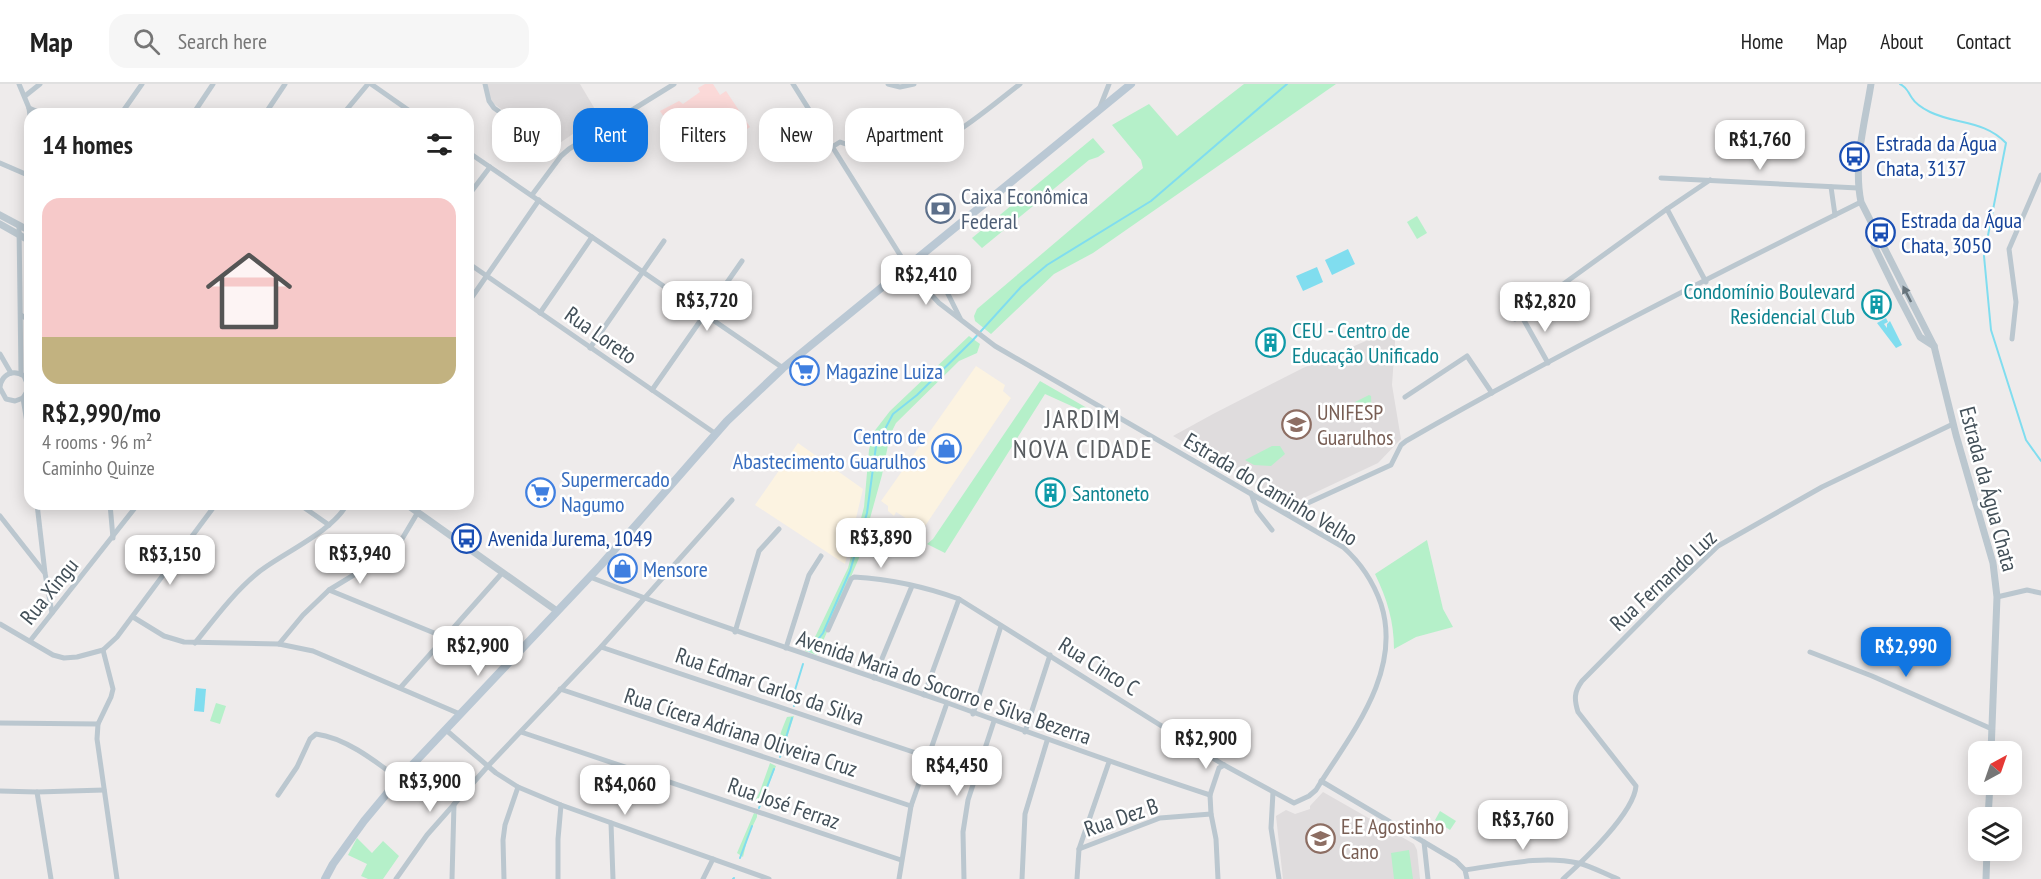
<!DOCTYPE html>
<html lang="en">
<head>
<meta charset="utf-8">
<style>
	body { margin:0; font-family:"PT Sans Narrow",sans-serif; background:#f6f6f6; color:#222; height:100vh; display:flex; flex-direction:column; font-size:22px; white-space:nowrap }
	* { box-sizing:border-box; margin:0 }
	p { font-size:20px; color:#767676 }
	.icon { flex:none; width:33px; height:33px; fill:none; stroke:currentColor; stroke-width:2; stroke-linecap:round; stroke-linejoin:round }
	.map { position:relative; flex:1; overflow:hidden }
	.side { position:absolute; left:24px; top:24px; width:450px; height:402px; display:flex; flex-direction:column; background:#fff; border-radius:18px; box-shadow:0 3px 15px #0003 }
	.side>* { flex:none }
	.banner { position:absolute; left:492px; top:24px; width:570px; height:54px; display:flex; gap:12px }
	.needle { width:39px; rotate:40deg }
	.tools { position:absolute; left:1968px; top:657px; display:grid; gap:12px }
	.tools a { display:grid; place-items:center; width:54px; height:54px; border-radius:12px; background:#fff; box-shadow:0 3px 15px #0003; font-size:30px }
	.price { position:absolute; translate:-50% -51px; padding:0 14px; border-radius:12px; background:#fff; color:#222; font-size:20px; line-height:39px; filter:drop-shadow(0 2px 3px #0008) }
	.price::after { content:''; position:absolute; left:50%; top:36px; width:18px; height:14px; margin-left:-9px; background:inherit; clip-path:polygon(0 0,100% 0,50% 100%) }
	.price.on { background:#1176e2; color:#fff }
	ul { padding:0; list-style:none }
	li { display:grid; align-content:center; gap:12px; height:318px; padding:0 18px }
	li+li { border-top:2px solid #e0e0e0 }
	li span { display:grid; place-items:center; height:186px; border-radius:18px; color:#555 }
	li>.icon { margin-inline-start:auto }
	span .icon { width:108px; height:108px; fill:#fffc; stroke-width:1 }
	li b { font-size:26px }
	h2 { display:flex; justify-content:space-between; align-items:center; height:72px; padding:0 18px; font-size:26px }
	.tag { padding:0 21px; border-radius:18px; background:#fff; box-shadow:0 3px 15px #0003; font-size:21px; line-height:54px }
	.tag.on { background:#1176e2; color:#fff }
	header { display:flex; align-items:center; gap:36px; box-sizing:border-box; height:84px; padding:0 30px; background:#fff; border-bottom:2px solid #e0e0e0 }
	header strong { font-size:28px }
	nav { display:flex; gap:33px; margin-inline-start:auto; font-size:21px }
	.search { width:420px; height:54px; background:#f6f6f6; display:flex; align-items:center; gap:15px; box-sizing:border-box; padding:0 21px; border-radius:18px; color:#767676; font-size:22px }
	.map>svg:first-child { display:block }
	.commercial { fill:#fcf3e1 }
	.education { fill:#dfdcdd }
	.medical { fill:#fbd9d8 }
	.green { fill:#b5f0c9 }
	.water { fill:#80ddef }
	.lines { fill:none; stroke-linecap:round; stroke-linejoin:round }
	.stream { stroke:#80ddef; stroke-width:2 }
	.minor { stroke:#bbc7cf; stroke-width:5 }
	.tertiary { stroke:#bbc7cf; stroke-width:7 }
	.secondary { stroke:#bac8d4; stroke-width:8 }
	.oneway { fill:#67747c }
	.labels { text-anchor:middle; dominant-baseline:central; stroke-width:5; stroke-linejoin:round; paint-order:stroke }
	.transit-label { font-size:22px; fill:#164399; stroke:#fff; text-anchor:start }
	.service-label { font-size:22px; fill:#4e5e75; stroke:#fff; text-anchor:start }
	.culture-label { font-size:22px; fill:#0d838f; stroke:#fff; text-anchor:start }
	.street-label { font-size:22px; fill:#435059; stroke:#fff }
	.shop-label { font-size:22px; fill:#366cbe; stroke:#fff; text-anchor:start }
	.education-label { font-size:22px; fill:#785e54; stroke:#fff; text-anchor:start }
	.quarter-label { font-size:26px; letter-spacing:1.5px; fill:#585c60; stroke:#fff }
</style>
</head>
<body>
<header>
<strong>Map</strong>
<div class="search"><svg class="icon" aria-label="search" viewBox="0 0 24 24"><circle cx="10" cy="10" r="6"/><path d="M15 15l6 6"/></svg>Search here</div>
<nav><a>Home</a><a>Map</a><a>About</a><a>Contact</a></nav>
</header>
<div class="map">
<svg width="2041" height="795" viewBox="0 0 2041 795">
	<rect width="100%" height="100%" fill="#eeebeb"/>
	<g class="commercial">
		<path d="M976 282 1005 301 1003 307 1011 314 923 445 896 428 894 432 888 427V422L881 417Z"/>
		<path d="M798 359 863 405 845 480 755 421Z"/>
	</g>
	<g class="education">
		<path d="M486 0H580L599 32 554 63 490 17Z"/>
		<path d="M1396 244 1392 301 1401 355 1378 379 1291 420 1173 352 1213 330 1303 284Z"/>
		<path d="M1323 708 1414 760 1417 766 1420 795H1283L1276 732 1286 726 1295 730 1310 725V722Z"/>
	</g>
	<path class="medical" d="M705 0H713L720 11 726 7 750 43 708 71 703 64 693 69 697 76 694 78 660 27 679 17 683 20 700 8 698 4Z"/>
	<g class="green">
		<path d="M1244 0H1336L1093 169 1054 190 991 250 975 237 974 232 977 225 1143 84 1141 76 1112 41 1149 20 1177 52Z"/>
		<path d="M1093 54 1105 68 1098 73 1089 76 982 164 972 154Z"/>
		<path d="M1417 132 1427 149 1417 155 1407 138Z"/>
		<path d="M969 252 980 260 977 269 959 277 896 339 890 351 882 391 859 474 817 571 805 567 816 551 848 484 864 423 869 366 873 349 890 327Z"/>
		<path d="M1040 297 1087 324V329L1045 310 945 469 927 460 933 455Z"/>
		<path d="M1369 311 1371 312 1372 331 1362 323 1359 326 1355 318Z"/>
		<path d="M1272 362H1280L1285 370 1271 382 1254 381 1245 376Z"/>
		<path d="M1427 456 1443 525 1453 543 1416 553 1394 565C1394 537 1387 515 1375 490Z"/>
		<path d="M216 619 226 622 220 640 210 637Z"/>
		<path d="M794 632 782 669 779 671C776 658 782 645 787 633Z"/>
		<path d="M770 679 776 682 760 723 755 717 760 707Z"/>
		<path d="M1440 727 1456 737 1450 746 1435 736Z"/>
		<path d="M754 729 757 730V733L748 752 743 773 737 769Z"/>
		<path d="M357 754 372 769 383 757 399 772 383 795H368L361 792 367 780 348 771Z"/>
		<path d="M1409 766 1413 795H1394L1391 769Z"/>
	</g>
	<g class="water">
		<path d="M1348 165 1355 180 1332 191 1325 176Z"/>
		<path d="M1317 183 1323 198 1303 207 1296 192Z"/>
		<path d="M1886 234 1888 238 1884 240 1887 244V240L1890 237 1902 261 1896 264 1877 239Z"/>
		<path d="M196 604 206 605 204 628 194 627Z"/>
	</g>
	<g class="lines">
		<g class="stream">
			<path d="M1900 0C1908 4 1907 7 1912 14 1915 19 1924 25 1930 28 1957 41 1984 36 2006 59L1984 172 1991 246 2026 356 2041 377"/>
			<path d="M809 567 823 549 850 487 867 429 876 362 893 330 917 311 972 257 1021 203 1047 181 1151 117 1287 0"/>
			<path d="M794 622 795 606 803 580"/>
			<path d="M780 673 792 634"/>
			<path d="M759 724 774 685"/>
			<path d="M740 774 752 742"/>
			<path d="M733 795 734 794"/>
		</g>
		<g class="minor">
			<path d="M19 0 29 24 30 32"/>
			<path d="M371 0 414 30"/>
			<path d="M485 0 489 17 494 24 538 55"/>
			<path d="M793 0 912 190 939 219 995 262 1343 463C1361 479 1373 497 1381 520 1403 589 1350 651 1316 706L1309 712 1294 719 1224 681 959 515C926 503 889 495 854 493L851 495 828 546"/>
			<path d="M888 0 900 3 914 0"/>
			<path d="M25 12 40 0"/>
			<path d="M1100 23 1109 0"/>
			<path d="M29 24 43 30"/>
			<path d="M121 30 142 0"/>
			<path d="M193 30 213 0"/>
			<path d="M265 30 285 0"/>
			<path d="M343 30 368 0"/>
			<path d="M832 63 840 58C857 64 876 71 894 71 936 72 987 25 1020 0"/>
			<path d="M468 68 783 284"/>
			<path d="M0 79 30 92"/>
			<path d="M1661 94 1858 104"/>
			<path d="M1831 103 1835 131"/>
			<path d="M532 111 561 72 569 65 674 0"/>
			<path d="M468 112 490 83"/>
			<path d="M1667 125 1706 198"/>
			<path d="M19 141 21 290"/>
			<path d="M917 175 945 204 960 234"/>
			<path d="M468 179 716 350"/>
			<path d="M470 216 539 116"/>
			<path d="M540 229 592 153"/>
			<path d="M21 231 30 237"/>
			<path d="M1521 231 1548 279"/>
			<path d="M1515 235 1667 125 1710 96"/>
			<path d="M2012 255 2016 218 2009 165 2041 91"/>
			<path d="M590 264 664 157"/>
			<path d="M0 270 11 289"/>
			<path d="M0 303C2 290 13 285 24 292L29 304 23 314 15 317 6 315 0 304"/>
			<path d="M652 306 742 177"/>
			<path d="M1405 313 1467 272 1492 309"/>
			<path d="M23 314 30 357"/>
			<path d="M1251 409 1257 427 1272 446"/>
			<path d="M37 420 45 489 52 529"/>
			<path d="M110 420 113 454"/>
			<path d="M299 420 329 441"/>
			<path d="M1286 429 1391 381 1401 361 1406 357C1554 272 1708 194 1861 118"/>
			<path d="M0 432 44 488"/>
			<path d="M590 493C706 539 826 576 945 618 1033 650 1121 682 1210 711"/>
			<path d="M329 506 444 553"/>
			<path d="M1997 513 2027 506 2041 509"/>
			<path d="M133 533 164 552 184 558 279 560 313 567 460 630"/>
			<path d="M0 540 53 571 64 574 77 573 103 566 117 553 216 420"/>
			<path d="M735 548 759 467 779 445"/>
			<path d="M30 557 138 420"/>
			<path d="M195 559C215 534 235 507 260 487 285 468 333 447 347 420"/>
			<path d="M279 560 303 531 329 506 390 469 399 460 418 428"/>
			<path d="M601 563 928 673"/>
			<path d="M786 564 809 491 821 472"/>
			<path d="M103 566 113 605 111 613 98 640 97 655 117 795"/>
			<path d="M1810 568 1872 592 1992 645"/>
			<path d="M874 594 912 502"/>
			<path d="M401 603 503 488"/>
			<path d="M560 605 911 722"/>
			<path d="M924 611 959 515"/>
			<path d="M973 630 1001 542"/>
			<path d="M0 639 98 640"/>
			<path d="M446 646 496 689 518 703 561 721 769 795"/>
			<path d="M521 648 901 776"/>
			<path d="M1025 648 1050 571"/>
			<path d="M1321 697 1456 777 1465 786 1467 795"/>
			<path d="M0 707 37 708 104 706"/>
			<path d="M37 708 51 795"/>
			<path d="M1273 708 1271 744 1279 795"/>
			<path d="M278 711 297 683 310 655 316 650C346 654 375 677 399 695"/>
			<path d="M611 739 613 795"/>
			<path d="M1424 758 1428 795"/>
			<path d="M1079 765 1160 734 1211 730"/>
			<path d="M1465 786C1501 781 1542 771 1578 779 1591 782 1605 790 1618 795"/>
			<path d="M396 795 427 751 488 682 601 563 732 416"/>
			<path d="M452 795 454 720"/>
			<path d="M504 795 503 756 505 741 518 703"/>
			<path d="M558 795V755L561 721"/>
			<path d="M703 795 713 775"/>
			<path d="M899 795 911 722 947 619"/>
			<path d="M964 795 963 748 968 716 994 637"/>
			<path d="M1022 795 1025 730 1047 657"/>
			<path d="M1077 795 1079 765 1109 678"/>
			<path d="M1218 795 1216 755 1211 730 1210 711 1219 684 1224 681"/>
			<path d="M1563 795C1583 777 1634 729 1636 702L1578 628C1574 615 1574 608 1582 597L1666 512 1718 462 1822 403 1953 340"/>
		</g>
		<g class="tertiary">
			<path d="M1871 0C1865 38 1853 80 1861 118L1934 262 1956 351 1993 479 1997 513 1991 668"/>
			<path d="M0 131 30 147"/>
			<path d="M0 140 30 157"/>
			<path d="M1876 148 1874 162 1895 205 1920 253 1934 262"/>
			<path d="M406 420 557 527"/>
			<path d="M1988 734 1990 700"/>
			<path d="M1986 795 1987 766"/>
		</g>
		<path class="secondary" d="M325 795 333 780 364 737 399 695 601 481 727 337 783 284 1131 0"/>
	</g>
	<defs><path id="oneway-solid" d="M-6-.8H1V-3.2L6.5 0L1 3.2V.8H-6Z" transform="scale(1.5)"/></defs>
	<use class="oneway" href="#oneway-solid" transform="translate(1907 210) rotate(-117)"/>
	<defs>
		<symbol id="bus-ring" viewBox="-11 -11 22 22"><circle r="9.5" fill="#fff" stroke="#1a4fb4" stroke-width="1.5"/><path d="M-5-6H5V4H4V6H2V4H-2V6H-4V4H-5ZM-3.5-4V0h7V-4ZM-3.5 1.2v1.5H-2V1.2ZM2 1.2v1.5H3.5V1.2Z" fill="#1a4fb4"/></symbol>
		<symbol id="bank-ring" viewBox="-11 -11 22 22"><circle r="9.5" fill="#fff" stroke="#5c6f8a" stroke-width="1.5"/><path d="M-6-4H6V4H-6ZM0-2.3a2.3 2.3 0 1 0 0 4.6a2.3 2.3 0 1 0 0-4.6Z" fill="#5c6f8a"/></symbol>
		<symbol id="building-ring" viewBox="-11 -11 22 22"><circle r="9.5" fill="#fff" stroke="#0f9aa8" stroke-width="1.5"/><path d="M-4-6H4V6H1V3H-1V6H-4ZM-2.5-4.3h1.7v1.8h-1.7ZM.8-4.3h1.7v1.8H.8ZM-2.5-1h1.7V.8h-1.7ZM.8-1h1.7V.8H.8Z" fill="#0f9aa8"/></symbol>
		<symbol id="supermarket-ring" viewBox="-11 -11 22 22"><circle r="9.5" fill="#fff" stroke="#3f7fe0" stroke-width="1.5"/><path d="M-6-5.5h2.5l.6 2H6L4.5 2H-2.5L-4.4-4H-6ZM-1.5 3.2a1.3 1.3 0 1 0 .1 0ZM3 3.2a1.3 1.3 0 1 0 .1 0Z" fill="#3f7fe0"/></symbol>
		<symbol id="university-ring" viewBox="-11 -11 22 22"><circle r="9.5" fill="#fff" stroke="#8d6e63" stroke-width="1.5"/><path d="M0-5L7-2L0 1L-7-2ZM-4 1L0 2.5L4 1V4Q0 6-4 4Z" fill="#8d6e63"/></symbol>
		<symbol id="shop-ring" viewBox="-11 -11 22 22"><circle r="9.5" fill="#fff" stroke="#3f7fe0" stroke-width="1.5"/><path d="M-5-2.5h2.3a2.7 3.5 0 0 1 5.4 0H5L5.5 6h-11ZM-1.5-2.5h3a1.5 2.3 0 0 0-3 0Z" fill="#3f7fe0"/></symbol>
		<symbol id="school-ring" viewBox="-11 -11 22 22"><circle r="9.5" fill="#fff" stroke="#8d6e63" stroke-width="1.5"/><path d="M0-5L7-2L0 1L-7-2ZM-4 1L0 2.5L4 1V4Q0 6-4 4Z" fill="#8d6e63"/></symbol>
	</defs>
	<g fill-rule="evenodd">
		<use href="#bus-ring" x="1838" y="56" width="33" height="33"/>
		<use href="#bank-ring" x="924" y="108" width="33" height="33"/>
		<use href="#bus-ring" x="1864" y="132" width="33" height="33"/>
		<use href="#building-ring" x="1860" y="204" width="33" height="33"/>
		<use href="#building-ring" x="1254" y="242" width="33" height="33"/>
		<use href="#supermarket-ring" x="788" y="270" width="33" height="33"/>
		<use href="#university-ring" x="1280" y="324" width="33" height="33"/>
		<use href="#shop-ring" x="930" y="348" width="33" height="33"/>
		<use href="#supermarket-ring" x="524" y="392" width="33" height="33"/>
		<use href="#building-ring" x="1034" y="392" width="33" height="33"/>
		<use href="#bus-ring" x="450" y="438" width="33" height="33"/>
		<use href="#shop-ring" x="606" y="468" width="33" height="33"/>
		<use href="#school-ring" x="1304" y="738" width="33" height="33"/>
	</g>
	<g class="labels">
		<g class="transit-label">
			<text x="1876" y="59">Estrada da Água<tspan x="1876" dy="25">Chata, 3137</tspan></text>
			<text x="1901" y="136">Estrada da Água<tspan x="1901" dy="25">Chata, 3050</tspan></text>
			<text x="488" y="454">Avenida Jurema, 1049</text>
		</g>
		<g class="service-label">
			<text x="961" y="112">Caixa Econômica<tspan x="961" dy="25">Federal</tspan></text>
		</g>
		<g class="culture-label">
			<text x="1855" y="207" text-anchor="end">Condomínio Boulevard<tspan x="1855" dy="25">Residencial Club</tspan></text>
			<text x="1292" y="246">CEU - Centro de<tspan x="1292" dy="25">Educação Unificado</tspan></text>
			<text x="1072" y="409">Santoneto</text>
		</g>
		<g class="street-label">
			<text transform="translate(601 251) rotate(35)">Rua Loreto</text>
			<text transform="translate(1271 405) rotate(31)">Estrada do Caminho Velho</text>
			<text transform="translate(1989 405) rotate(75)">Estrada da Água Chata</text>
			<text transform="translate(1663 496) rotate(-43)">Rua Fernando Luz</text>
			<text transform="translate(49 507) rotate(-51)">Rua Xingu</text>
			<text transform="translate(1099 582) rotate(32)">Rua Cinco C</text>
			<text transform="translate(770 602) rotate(19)">Rua Edmar Carlos da Silva</text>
			<text transform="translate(944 603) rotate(19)">Avenida Maria do Socorro e Silva Bezerra</text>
			<text transform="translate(741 648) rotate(18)">Rua Cícera Adriana Oliveira Cruz</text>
			<text transform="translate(784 719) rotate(19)">Rua José Ferraz</text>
			<text transform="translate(1121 733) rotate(-19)">Rua Dez B</text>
		</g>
		<g class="shop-label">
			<text x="826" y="287">Magazine Luiza</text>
			<text x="926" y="352" text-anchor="end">Centro de<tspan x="926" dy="25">Abastecimento Guarulhos</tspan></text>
			<text x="561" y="395">Supermercado<tspan x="561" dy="25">Nagumo</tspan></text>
			<text x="643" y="485">Mensore</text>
		</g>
		<g class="education-label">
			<text x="1317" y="328">UNIFESP<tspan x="1317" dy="25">Guarulhos</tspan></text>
			<text x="1341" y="742">E.E Agostinho<tspan x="1341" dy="25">Cano</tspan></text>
		</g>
		<g class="quarter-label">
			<text x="1083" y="334">JARDIM<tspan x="1083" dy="30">NOVA CIDADE</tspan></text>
		</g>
	</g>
</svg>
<div class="tools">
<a><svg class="needle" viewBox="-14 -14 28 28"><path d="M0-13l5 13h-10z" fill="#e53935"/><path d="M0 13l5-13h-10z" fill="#767676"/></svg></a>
<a><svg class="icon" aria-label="layers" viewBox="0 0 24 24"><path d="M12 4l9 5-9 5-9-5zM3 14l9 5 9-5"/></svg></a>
</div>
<b class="price" style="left:1760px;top:87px">R$1,760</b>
<b class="price" style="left:926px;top:222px">R$2,410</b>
<b class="price" style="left:707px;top:248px">R$3,720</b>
<b class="price" style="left:1545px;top:249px">R$2,820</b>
<b class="price" style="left:881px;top:485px">R$3,890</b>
<b class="price" style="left:360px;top:501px">R$3,940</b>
<b class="price" style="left:170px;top:502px">R$3,150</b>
<b class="price" style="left:478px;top:593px">R$2,900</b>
<b class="price on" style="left:1906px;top:594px">R$2,990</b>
<b class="price" style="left:1206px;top:686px">R$2,900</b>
<b class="price" style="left:957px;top:713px">R$4,450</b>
<b class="price" style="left:430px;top:729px">R$3,900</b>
<b class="price" style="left:625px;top:732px">R$4,060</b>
<b class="price" style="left:1523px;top:767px">R$3,760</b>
<div class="banner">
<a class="tag">Buy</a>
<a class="tag on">Rent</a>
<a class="tag">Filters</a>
<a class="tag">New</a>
<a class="tag">Apartment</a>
</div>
<section class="side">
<h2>14 homes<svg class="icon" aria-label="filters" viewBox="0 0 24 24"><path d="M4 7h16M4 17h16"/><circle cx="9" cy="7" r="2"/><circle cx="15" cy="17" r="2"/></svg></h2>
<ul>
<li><span style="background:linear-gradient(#f6c9c9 75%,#c2b280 0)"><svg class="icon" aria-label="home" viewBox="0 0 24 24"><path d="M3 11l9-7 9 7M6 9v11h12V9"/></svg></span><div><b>R$2,990/mo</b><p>4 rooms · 96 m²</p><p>Caminho Quinze</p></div></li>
</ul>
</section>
</div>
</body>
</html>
